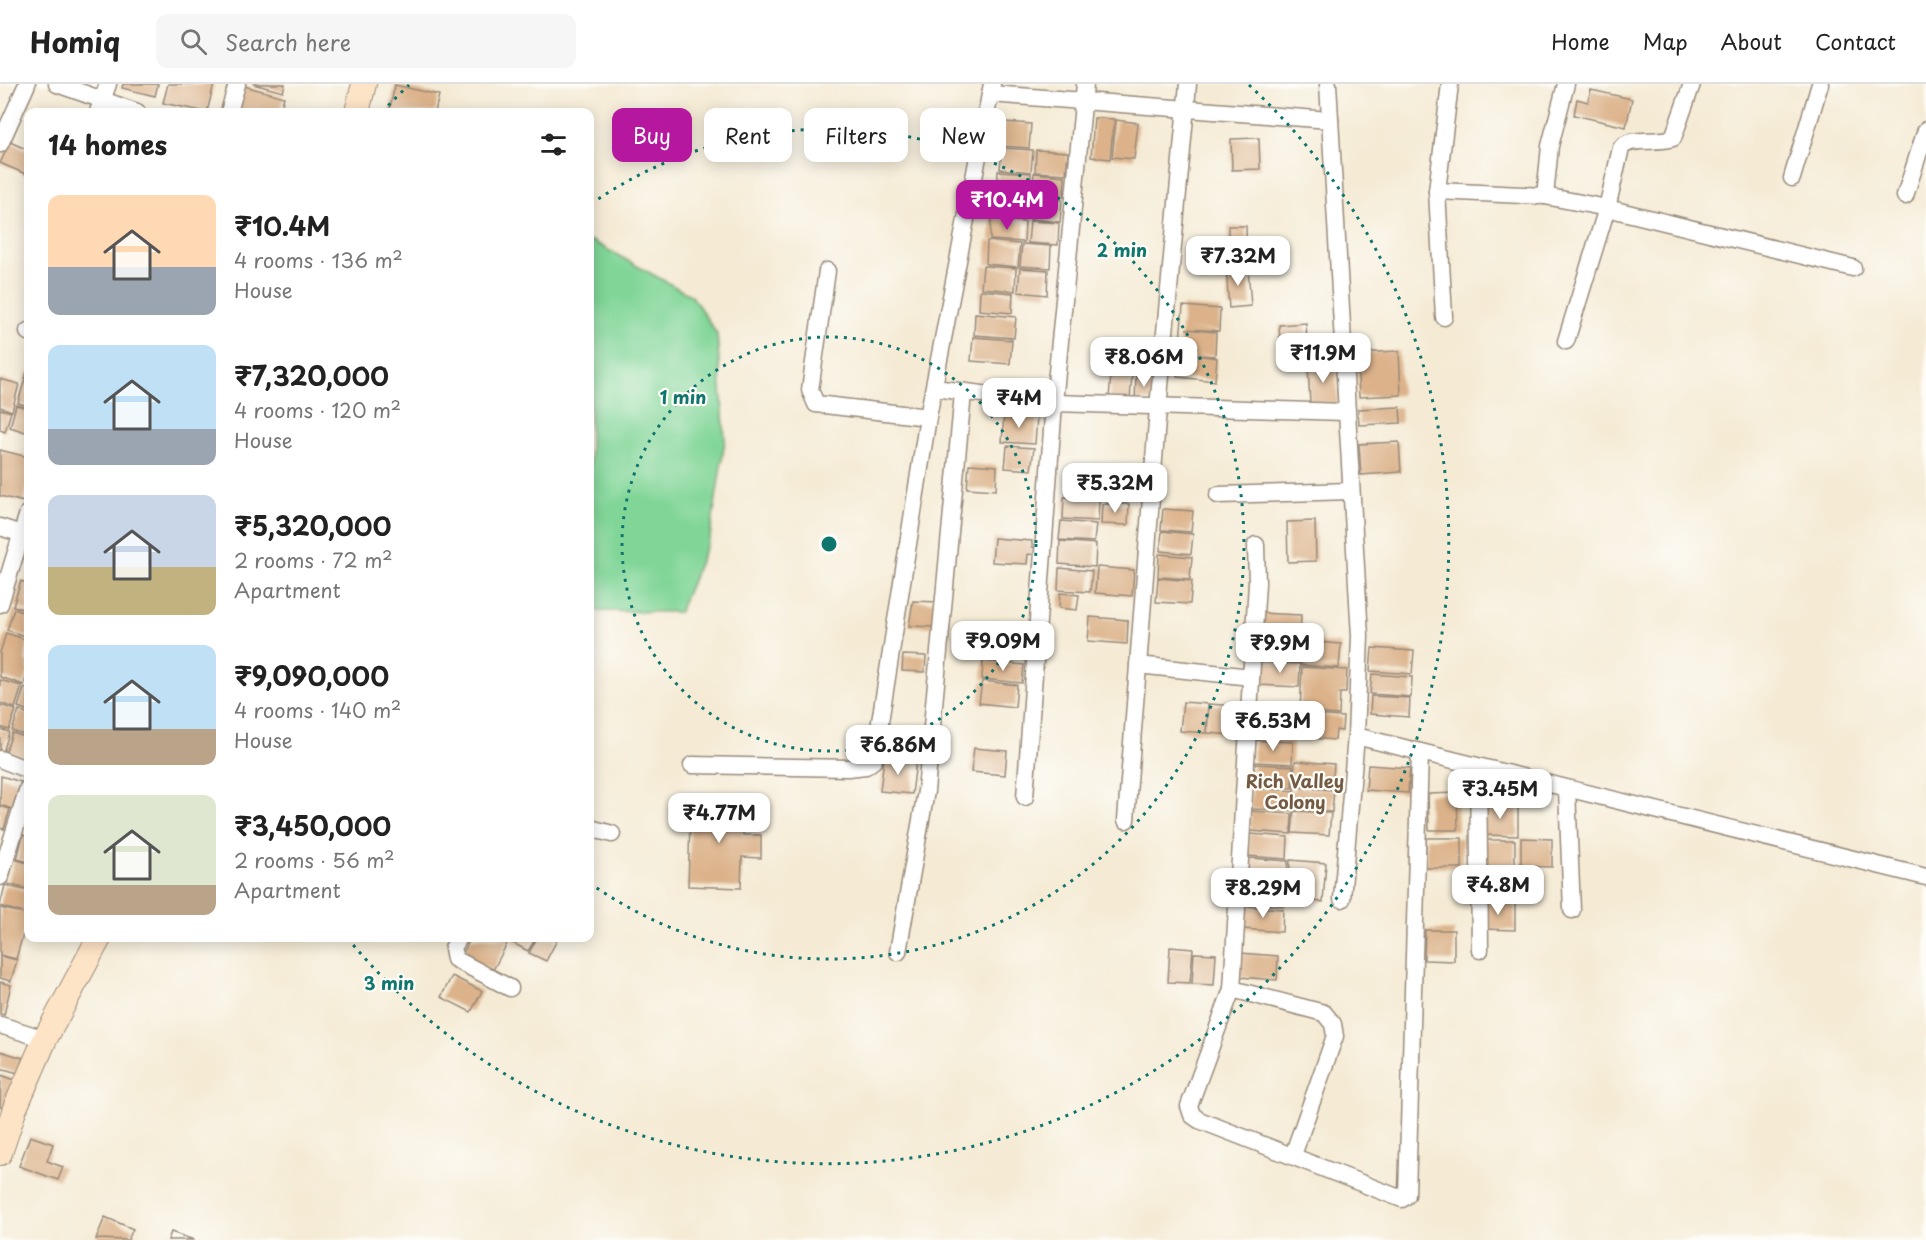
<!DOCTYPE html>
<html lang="en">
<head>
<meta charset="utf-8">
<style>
	body { margin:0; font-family:"Playpen Sans",sans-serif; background:#f6f6f6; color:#222; height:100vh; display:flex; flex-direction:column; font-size:22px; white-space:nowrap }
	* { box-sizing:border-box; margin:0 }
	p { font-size:20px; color:#767676 }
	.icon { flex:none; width:33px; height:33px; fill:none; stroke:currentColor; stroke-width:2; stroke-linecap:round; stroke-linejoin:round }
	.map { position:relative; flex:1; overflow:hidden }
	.details { position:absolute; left:24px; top:24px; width:570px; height:834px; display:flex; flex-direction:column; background:#fff; border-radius:12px; box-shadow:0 3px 15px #0003 }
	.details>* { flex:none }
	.banner { position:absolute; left:612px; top:24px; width:570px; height:54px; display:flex; gap:12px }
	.price { position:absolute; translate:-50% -51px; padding:0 14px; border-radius:12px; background:#fff; color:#222; font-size:20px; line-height:39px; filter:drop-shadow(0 2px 3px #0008) }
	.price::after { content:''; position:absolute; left:50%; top:36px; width:18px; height:14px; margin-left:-9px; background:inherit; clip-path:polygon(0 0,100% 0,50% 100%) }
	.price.active { background:#b5179e; color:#fff }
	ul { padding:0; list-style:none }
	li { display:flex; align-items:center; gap:18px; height:150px; padding:0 24px }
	li span { display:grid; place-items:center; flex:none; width:168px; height:120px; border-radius:12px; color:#555 }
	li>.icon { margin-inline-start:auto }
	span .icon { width:72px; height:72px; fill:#fffc; stroke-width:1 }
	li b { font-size:26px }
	h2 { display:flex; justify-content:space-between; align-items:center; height:72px; padding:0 24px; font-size:26px }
	.tag { padding:0 21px; border-radius:12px; background:#fff; box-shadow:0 3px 15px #0003; font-size:21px; line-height:54px }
	.tag.active { background:#b5179e; color:#fff }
	header { display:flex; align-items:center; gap:36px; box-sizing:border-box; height:84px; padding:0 30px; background:#fff; border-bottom:2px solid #e0e0e0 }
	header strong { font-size:28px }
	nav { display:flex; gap:33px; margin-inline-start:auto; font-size:21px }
	.search { width:420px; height:54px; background:#f6f6f6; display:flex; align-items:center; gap:15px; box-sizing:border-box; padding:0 21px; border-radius:12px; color:#767676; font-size:22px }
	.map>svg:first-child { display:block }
	.green { fill:#80d597; stroke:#5e805a; stroke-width:1.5 }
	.building { fill:#dcb28a }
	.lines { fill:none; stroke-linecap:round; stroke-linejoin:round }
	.street-casing { stroke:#988a7a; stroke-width:19 }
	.secondary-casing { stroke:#988a7a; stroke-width:26 }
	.street { stroke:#fff; stroke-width:16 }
	.secondary { stroke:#fee4c6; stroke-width:24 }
	.ring { fill:none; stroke:#0f766e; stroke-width:3; stroke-dasharray:3 6 }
	.labels { text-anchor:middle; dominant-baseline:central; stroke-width:4.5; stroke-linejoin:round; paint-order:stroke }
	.neighbourhood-label { font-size:18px; font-weight:bold; fill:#735a44; stroke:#fdfcf7 }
	.centre { fill:#0f766e; stroke:#fdfcf7; stroke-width:3 }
	.ring-label { font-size:18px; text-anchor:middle; font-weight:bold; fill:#0f766e; stroke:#fdfcf7; stroke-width:4.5; stroke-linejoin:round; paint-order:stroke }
</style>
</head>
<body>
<header>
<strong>Homiq</strong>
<div class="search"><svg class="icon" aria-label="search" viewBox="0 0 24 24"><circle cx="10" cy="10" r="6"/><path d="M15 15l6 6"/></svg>Search here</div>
<nav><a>Home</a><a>Map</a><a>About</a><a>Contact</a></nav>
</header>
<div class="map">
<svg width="1926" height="1156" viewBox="0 0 1926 1156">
	<rect width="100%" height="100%" fill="#fdfcf7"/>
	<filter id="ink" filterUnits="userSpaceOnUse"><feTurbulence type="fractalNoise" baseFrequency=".0167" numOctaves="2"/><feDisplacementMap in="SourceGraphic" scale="12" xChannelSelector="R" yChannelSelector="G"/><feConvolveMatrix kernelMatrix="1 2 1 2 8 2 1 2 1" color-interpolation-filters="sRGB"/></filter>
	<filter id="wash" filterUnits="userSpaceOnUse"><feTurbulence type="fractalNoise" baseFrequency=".008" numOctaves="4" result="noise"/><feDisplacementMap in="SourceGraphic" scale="24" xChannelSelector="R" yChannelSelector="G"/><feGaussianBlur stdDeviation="1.35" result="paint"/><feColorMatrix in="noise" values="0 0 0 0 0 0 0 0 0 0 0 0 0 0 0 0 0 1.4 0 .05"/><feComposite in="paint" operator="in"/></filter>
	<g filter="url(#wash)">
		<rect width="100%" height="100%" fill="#f5ebd5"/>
		<path class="green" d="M590 156 692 212 717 250 725 356 710 453 679 528 590 527Z"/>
		<g id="blocks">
			<g class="building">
				<path d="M123 0H158L155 12 122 4Z"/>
				<path d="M168 0H214L207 28 163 19Z"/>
				<path d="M253 0H285L283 8Z"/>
				<path d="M395 1 439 11 435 28H389Z"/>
				<path d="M244 2 284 13 280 28H237Z"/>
				<path d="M1591 6 1632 15 1626 43 1574 31 1577 15 1588 18Z"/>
				<path d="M1094 34 1114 35 1110 75 1091 73Z"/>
				<path d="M1116 36 1138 39 1134 75 1112 73Z"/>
				<path d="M1004 38 1031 40 1029 64 1002 62Z"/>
				<path d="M1259 54 1260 85 1232 86 1231 55Z"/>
				<path d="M10 58 28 66V91L0 79Z"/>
				<path d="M1002 64 1033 66 1031 88 1000 85Z"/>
				<path d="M1036 66 1068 68 1066 90 1035 88Z"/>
				<path d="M998 87 1031 89 1029 111 997 109Z"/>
				<path d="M1034 89 1065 92 1064 113 1032 110Z"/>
				<path d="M995 111 1028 113 1027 135 994 133Z"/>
				<path d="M1031 113 1062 116 1060 138 1030 135Z"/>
				<path d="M991 135 1025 138 1024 158 990 156Z"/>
				<path d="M1030 137 1059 139 1058 161 1028 159Z"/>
				<path d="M1228 142H1246L1247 181 1228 182Z"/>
				<path d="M987 157 1020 160 1018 183 986 180Z"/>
				<path d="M1022 160 1051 162 1050 184 1020 182Z"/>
				<path d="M983 182 1016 184 1015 207 981 204Z"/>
				<path d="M1248 183 1251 222 1229 224 1226 184Z"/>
				<path d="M1020 184 1048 186 1047 211 1018 208Z"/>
				<path d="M980 206 1013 209 1012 229 979 226Z"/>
				<path d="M1183 222 1220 225 1219 247 1186 245 1216 248 1215 272 1195 271 1217 274 1215 297 1177 293Z"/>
				<path d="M975 229 1016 233 1014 254 974 251Z"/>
				<path d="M1306 239 1308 278 1281 279 1279 241Z"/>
				<path d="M973 253 1012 256 1010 280 971 277Z"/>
				<path d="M1399 267 1401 311 1359 313 1357 269Z"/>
				<path d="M1336 280 1338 319 1310 320 1308 281Z"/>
				<path d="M28 284V322L18 319Z"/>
				<path d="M1111 289 1132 290 1130 316 1109 315Z"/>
				<path d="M1136 290H1153L1152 317H1135Z"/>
				<path d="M0 295 19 300 12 327 0 323Z"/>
				<path d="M16 321 28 324V349L10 343Z"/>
				<path d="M1400 323 1401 339 1359 341 1358 325Z"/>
				<path d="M0 325 11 328 5 348 0 346Z"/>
				<path d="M1004 329 1037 332 1035 360 1002 358Z"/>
				<path d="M1399 358 1401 388 1361 391 1359 360Z"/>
				<path d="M1007 362 1034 364 1031 386 1005 384Z"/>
				<path d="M0 366 28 373V400L24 418 0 412Z"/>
				<path d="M969 380 997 382 996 406 967 404Z"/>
				<path d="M1064 413 1099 416 1098 437 1063 435Z"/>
				<path d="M1102 420H1129L1128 441 1101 440Z"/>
				<path d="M1163 425 1193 427 1191 448 1161 446Z"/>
				<path d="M1061 437 1096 440 1094 458 1059 456Z"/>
				<path d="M1315 437 1316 477 1288 478 1287 438Z"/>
				<path d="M1162 447 1193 450 1191 470 1160 467Z"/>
				<path d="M994 454 1032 457V463L1037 464V471L1028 470 1027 480 992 478Z"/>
				<path d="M1060 457 1096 460 1095 483 1059 480Z"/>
				<path d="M1159 470 1192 473 1190 495 1158 493Z"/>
				<path d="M1097 483 1134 486 1132 512 1095 509Z"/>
				<path d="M1059 484 1092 487 1090 508 1058 506Z"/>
				<path d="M1158 494 1192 497 1190 520 1156 518Z"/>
				<path d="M21 497 28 500V527L13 522Z"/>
				<path d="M1060 509 1079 511 1077 526 1059 524Z"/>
				<path d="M913 517 939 518 937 543 909 542Z"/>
				<path d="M14 525 28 530V553L7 546Z"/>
				<path d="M1260 529 1301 531 1300 554 1259 551Z"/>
				<path d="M1090 533 1128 536 1127 560 1088 557Z"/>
				<path d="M6 549 28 556 25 578 28 579V588L24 601 0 593V569Z"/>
				<path d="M1261 554 1301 557 1300 579 1260 576Z"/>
				<path d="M1303 557 1341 560 1339 584 1301 581Z"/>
				<path d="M1372 564 1414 567 1412 590 1370 587Z"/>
				<path d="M903 571 926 572 925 588 902 587Z"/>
				<path d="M983 577 1024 581 1022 599 982 595Z"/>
				<path d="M1260 578 1300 580 1299 603 1259 601Z"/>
				<path d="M1302 583 1347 586 1346 609H1340L1339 631 1300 628Z"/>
				<path d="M1372 590 1412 593 1411 613 1370 610Z"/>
				<path d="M0 596 22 602 15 624 0 619Z"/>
				<path d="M982 597 1017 601 1015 623 979 619Z"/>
				<path d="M24 604 28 605V627L18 623Z"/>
				<path d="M1371 612 1410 614 1409 633 1370 630Z"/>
				<path d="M1183 618 1208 620 1206 649 1180 647Z"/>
				<path d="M1209 620 1236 622 1234 651 1207 649Z"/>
				<path d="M0 621 16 626 9 646 0 643Z"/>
				<path d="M19 626 28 630V652L12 647Z"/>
				<path d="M1299 630 1343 633 1342 647 1336 646 1335 656 1297 653Z"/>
				<path d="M0 645 9 648 3 669 0 668Z"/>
				<path d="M12 649 28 654V678L5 670Z"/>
				<path d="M890 650 923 653 921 671 888 668Z"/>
				<path d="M1254 656 1293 658 1292 680 1253 678Z"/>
				<path d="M974 664 1007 667 1005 691 971 688Z"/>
				<path d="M884 674 916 678 912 710 880 707Z"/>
				<path d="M1295 677 1334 680 1332 704 1293 702Z"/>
				<path d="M1253 680 1293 682 1292 704 1251 702Z"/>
				<path d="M1368 681 1410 684 1408 709 1366 706Z"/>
				<path d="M1 692 21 698 12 725 0 721Z"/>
				<path d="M1294 703 1334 706 1332 728 1250 725 1252 704 1294 707Z"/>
				<path d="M691 709 700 710V717L744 719 743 751H761V774L742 773 741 804 688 802Z"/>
				<path d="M1457 709 1458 746H1429L1428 710Z"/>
				<path d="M1483 719 1518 720V752L1483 751Z"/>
				<path d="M0 722 10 725 4 745 0 744Z"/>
				<path d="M1251 727 1292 730 1291 750 1250 747Z"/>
				<path d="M1294 727 1331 729 1329 751 1292 749Z"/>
				<path d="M1250 750 1288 753 1287 775 1248 772Z"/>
				<path d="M23 751 28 753V778L17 775Z"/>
				<rect x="1426" y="754" width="36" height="30"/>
				<path d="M1521 754 1552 755V783L1521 782Z"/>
				<rect x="1483" y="756" width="32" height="28"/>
				<path d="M1248 774 1288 777 1286 798 1246 795Z"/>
				<path d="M14 775 28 779V805L8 800Z"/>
				<path d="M1290 776 1326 779 1323 818 1288 815Z"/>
				<path d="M1483 788H1515V815L1483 814Z"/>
				<path d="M1246 798 1286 801 1284 822 1244 819Z"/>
				<path d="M5 801 28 807 26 830 28 833 16 875 0 871V824L23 829 0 822Z"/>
				<path d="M1482 819H1515V846L1481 845Z"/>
				<path d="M1245 822 1283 825 1282 848 1243 845Z"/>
				<path d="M1425 846H1454V877L1424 876Z"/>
				<path d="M471 854H510L493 886 462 871Z"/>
				<path d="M514 854H536L528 867 511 858Z"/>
				<path d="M537 854H558L546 877 529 869Z"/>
				<path d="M1170 863 1193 865 1190 899 1168 898Z"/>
				<path d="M1194 869 1216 870 1214 901 1192 900Z"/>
				<path d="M1240 869 1278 872 1277 896 1239 893Z"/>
				<path d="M0 872 17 876 11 897 0 894Z"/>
				<path d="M452 892 482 907 471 928 441 913Z"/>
				<path d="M0 898 11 901 4 931 0 930Z"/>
				<path d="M0 967 23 974 18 989 0 984Z"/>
				<path d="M1 991 15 996 6 1025 0 1023Z"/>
				<path d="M30 1052 53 1060 47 1077 63 1083 58 1096 19 1082Z"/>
				<path d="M105 1133 133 1145 128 1156 96 1155Z"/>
				<path d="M171 1148 194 1156H168Z"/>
			</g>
		</g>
	</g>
	<g filter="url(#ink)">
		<use href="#blocks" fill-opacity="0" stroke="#988a7a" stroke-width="1.5"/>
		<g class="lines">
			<defs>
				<g id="street">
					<path d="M57 0 137 28"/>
					<path d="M1328 0 1360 552 1356 652 1342 815"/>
					<path d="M991 10 1330 36"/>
					<path d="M98 28 108 0"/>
					<path d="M229 28 237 0"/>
					<path d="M0 60 27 0"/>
					<path d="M1792 94 1820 0"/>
					<path d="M1437 107 1545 112 1607 124 1853 184"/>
					<path d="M1545 112 1550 62 1566 0"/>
					<path d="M1905 112 1926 46"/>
					<path d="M827 187 810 306 816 320 928 333"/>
					<path d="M1444 233 1437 107 1450 0"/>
					<path d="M28 248V247"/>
					<path d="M1566 257 1607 124 1621 64C1631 52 1656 60 1673 54L1692 0"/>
					<path d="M934 304 1054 319 1345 328"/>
					<path d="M1218 411 1350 407"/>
					<path d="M0 443 28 452"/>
					<path d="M1256 461 1257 499 1232 905 1189 1022 1192 1031 1199 1036 1402 1115 1407 1111 1420 668"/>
					<path d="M0 520 28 429"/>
					<path d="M1138 581 1251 593"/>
					<path d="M1356 652 1926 793"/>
					<path d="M0 675 28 686"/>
					<path d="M692 681 848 684 866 682 874 676 928 333 992 0"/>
					<path d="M1478 683 1480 866"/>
					<path d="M1567 706 1572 826"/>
					<path d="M1025 713 1054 319 1085 0"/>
					<path d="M1126 736 1158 324 1188 0"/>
					<path d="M590 744 612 750"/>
					<path d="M0 793 28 704"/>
					<path d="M459 854 453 864 455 875 510 904"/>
					<path d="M898 868 926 707 963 309"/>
					<path d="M1232 905 1324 929 1333 940 1335 952 1293 1071"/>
					<path d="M0 941 45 955"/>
				</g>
				<g id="secondary">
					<path d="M357 28 364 0"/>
					<path d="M0 1069 15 1024 45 955 99 854"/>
				</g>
			</defs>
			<use href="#street" class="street-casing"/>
			<use href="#secondary" class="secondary-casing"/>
			<use href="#street" class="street"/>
			<use href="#secondary" class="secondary"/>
		</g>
	</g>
	<g class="ring">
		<circle cx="829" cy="460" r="207"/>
		<path d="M591 120A415 415 0 1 1 591 800"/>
		<path d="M382 28A622 622 0 0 1 409 1M1249 1A622 622 0 1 1 349 856"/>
	</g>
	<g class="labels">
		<g class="neighbourhood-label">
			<text x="1295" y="696">Rich Valley<tspan x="1295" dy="21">Colony</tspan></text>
		</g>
	</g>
	<circle cx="829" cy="460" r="9" class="centre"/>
	<g class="ring-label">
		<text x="1122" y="173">2 min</text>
		<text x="683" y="320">1 min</text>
		<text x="389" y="906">3 min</text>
	</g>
</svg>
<b class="price active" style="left:1007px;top:147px">₹10.4M</b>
<b class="price" style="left:1238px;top:203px">₹7.32M</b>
<b class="price" style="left:1323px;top:300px">₹11.9M</b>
<b class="price" style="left:1144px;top:304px">₹8.06M</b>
<b class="price" style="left:1019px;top:345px">₹4M</b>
<b class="price" style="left:1115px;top:430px">₹5.32M</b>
<b class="price" style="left:1003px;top:588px">₹9.09M</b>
<b class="price" style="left:1280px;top:590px">₹9.9M</b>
<b class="price" style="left:1273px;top:668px">₹6.53M</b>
<b class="price" style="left:898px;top:692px">₹6.86M</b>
<b class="price" style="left:1500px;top:736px">₹3.45M</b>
<b class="price" style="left:719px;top:760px">₹4.77M</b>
<b class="price" style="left:1498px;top:832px">₹4.8M</b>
<b class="price" style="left:1263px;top:835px">₹8.29M</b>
<div class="banner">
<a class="tag active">Buy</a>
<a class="tag">Rent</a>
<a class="tag">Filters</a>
<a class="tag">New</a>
</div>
<section class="details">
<h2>14 homes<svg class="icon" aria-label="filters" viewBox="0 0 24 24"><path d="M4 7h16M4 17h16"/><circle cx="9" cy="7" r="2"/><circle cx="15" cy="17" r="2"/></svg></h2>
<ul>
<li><span style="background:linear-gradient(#ffd9b3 60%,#9aa5b1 0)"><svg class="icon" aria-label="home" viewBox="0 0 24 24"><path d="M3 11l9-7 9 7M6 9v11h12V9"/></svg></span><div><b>₹10.4M</b><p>4 rooms · 136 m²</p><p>House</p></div></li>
<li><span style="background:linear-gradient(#bfe0f5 70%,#9aa5b1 0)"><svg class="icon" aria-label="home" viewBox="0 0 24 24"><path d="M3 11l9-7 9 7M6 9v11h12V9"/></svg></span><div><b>₹7,320,000</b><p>4 rooms · 120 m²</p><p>House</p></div></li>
<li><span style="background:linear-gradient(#c9d6e8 60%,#c2b280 0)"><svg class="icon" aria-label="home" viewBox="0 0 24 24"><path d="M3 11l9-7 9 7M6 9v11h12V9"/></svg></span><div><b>₹5,320,000</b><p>2 rooms · 72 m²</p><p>Apartment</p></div></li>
<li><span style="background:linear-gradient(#bfe0f5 70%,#b9a48a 0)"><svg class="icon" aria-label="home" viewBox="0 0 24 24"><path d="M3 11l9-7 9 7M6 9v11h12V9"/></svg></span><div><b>₹9,090,000</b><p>4 rooms · 140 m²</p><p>House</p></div></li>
<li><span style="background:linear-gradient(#dfe7d0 75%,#b9a48a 0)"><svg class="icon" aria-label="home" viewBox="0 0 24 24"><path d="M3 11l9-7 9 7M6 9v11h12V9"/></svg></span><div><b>₹3,450,000</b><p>2 rooms · 56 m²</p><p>Apartment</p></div></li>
</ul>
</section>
</div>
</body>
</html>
